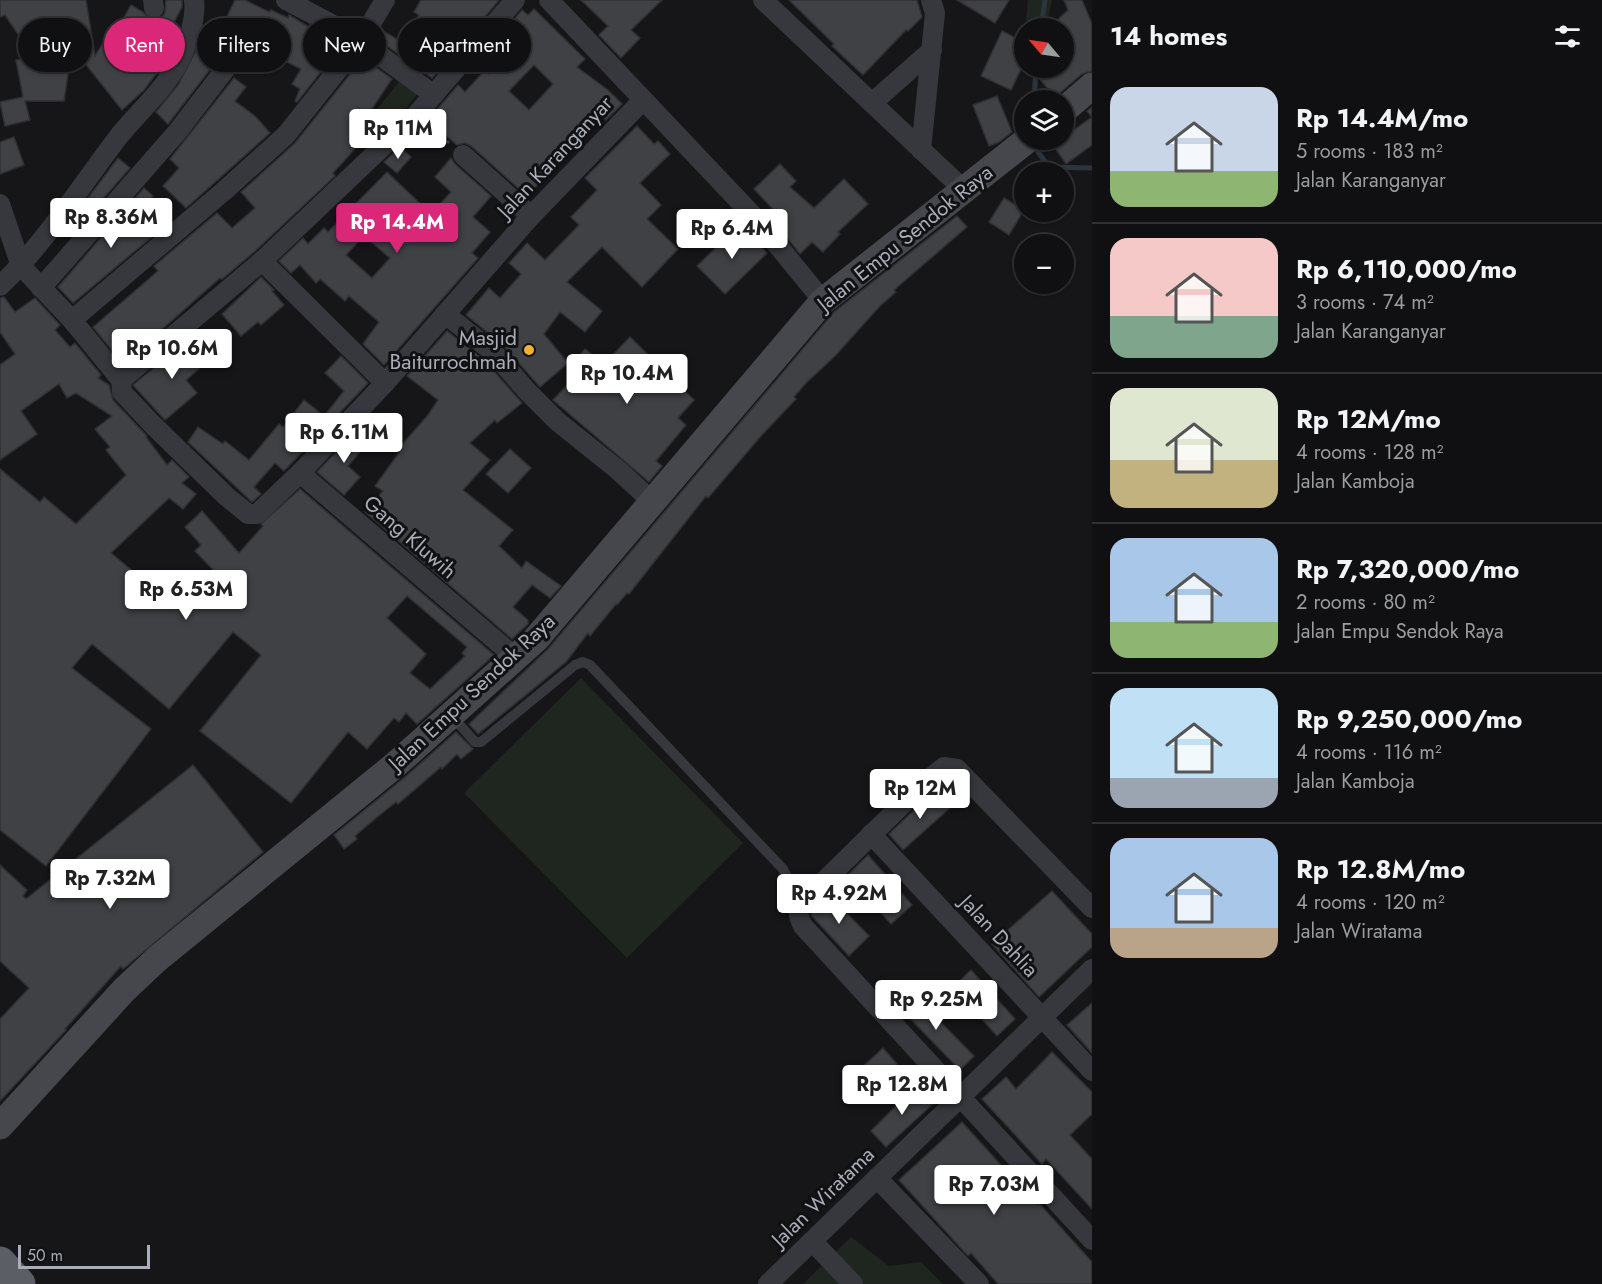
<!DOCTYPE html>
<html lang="en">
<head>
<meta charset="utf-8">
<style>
	body { margin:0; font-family:Jost,sans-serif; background:#1e1e20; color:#f1f3f6; height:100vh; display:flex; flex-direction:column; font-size:22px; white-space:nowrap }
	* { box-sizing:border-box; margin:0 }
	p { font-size:20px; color:#9c9d9f }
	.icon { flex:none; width:33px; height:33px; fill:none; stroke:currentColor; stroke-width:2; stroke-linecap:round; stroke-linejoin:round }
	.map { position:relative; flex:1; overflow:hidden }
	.drawer { display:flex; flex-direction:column; background:#101012; width:510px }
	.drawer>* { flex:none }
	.guide { position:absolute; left:18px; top:18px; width:570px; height:54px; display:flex; gap:12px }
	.needle { width:39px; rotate:299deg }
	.buttons { position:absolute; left:1014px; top:18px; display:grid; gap:12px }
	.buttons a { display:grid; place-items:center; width:60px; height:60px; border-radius:50%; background:#101012; box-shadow:0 2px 4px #0004,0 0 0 2px #303032; font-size:30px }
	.scale { position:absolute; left:18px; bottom:15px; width:132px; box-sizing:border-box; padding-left:6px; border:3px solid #a8adb8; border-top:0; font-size:16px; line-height:21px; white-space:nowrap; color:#a8adb8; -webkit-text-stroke:4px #111113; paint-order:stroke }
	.price { position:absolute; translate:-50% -51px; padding:0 14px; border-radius:6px; background:#fff; color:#222; font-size:20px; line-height:39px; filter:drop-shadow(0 2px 3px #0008) }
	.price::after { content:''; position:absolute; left:50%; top:36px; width:18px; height:14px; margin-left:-9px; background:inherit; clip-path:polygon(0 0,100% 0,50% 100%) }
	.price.on { background:#db2777; color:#fff }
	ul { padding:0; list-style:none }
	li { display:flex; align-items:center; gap:18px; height:150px; padding:0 18px }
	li+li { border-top:2px solid #303032 }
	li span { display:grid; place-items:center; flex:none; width:168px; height:120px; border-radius:18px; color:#555 }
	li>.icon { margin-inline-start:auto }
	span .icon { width:72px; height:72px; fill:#fffc; stroke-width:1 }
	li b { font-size:26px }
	h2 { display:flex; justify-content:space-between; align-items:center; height:72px; padding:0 18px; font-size:26px }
	.chip { padding:0 21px; border-radius:27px; background:#101012; box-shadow:0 2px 4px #0004,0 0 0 2px #303032; font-size:21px; line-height:54px }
	.chip.on { background:#db2777; color:#fff }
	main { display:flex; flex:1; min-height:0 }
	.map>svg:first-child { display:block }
	.green { fill:#1e261f }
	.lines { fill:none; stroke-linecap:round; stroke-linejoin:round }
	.stream { stroke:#2c353c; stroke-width:5 }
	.building { fill:#404145; stroke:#303034; stroke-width:1.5; fill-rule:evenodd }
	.path { stroke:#3d3f44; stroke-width:3; stroke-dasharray:3 4.5; stroke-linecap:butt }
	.service { stroke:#37383d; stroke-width:10 }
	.minor { stroke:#37383d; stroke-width:20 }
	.secondary { stroke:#45474d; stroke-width:27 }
	.trunk { stroke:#5b5e65; stroke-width:33 }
	.poi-dot { fill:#f2b134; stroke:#111113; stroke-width:2 }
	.labels { text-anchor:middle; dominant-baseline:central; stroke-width:6; stroke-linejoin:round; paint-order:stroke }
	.street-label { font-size:21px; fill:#a8adb8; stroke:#111113 }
	.poi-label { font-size:21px; fill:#a8adb8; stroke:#111113; text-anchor:end }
</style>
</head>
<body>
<main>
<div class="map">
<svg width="1092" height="1284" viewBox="0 0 1092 1284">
	<rect width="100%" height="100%" fill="#161618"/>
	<g class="green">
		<path d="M1028 0H1052L1046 28H1032L1026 20Z"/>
		<path d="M402 78 419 92 394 123 377 109Z"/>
		<path d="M581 678 743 843 627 958 464 793Z"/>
		<path d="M851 1237 889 1266 921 1262 943 1284H803Z"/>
	</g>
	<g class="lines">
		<g class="stream">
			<path d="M1041 28 1045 0"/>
			<path d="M1034 100 1036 68"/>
			<path d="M1033 145 1049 167 1092 168"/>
		</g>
	</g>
	<g class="building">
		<path d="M0 0H86L95 56 117 20 121 23 131 5 143 12 149 19 155 20 161 18 165 13 166 0H182V7L170 30 177 34 165 62 144 90 122 110 72 47 64 101H25L30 120 5 126 0 102 23 97 16 60 63 51 57 17 22 40 5 15 0 17Z"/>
		<path d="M235 0H245L269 12 271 10 288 18 289 15 330 40 332 38 343 44 297 102 295 101 300 89 292 84 301 69 287 62 288 60 223 25Z"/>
		<path d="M421 0H499L479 24 472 19 447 60 432 78 376 38 381 30 402 42 419 15 414 12Z"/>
		<path d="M581 0H662L631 30 640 38 621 58 599 35 608 26Z"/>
		<path d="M789 0H917L922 17 908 31 906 30 863 75 832 46 834 44Z"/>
		<path d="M957 0H1009L995 23Z"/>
		<path d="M1064 0H1082L1092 24V71L1082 74 1055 97 1038 77 1049 68H1064V28H1049L1068 10Z"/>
		<path d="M534 9 585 59 577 67 608 90 622 104 606 120 602 116 527 196 471 146 465 143 457 145 428 120 458 85 465 92 485 70 489 74 509 53 499 44 511 31 507 28 522 10 528 15ZM534 65 553 84 529 110 509 91Z"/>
		<path d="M1002 31 1024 42V63L1011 90 981 76Z"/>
		<path d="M198 47 204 51 206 50 218 59 168 124 156 112 178 85Z"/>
		<path d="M363 58 392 79 363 122 377 136 366 145 362 141 333 173 335 176 254 252 222 279 220 278 150 340 146 335 119 359 93 327 158 271 154 266 217 213 232 228 255 208 241 192 295 143Z"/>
		<path d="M234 78 246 87 235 101 256 117 270 133 186 208 163 186 179 168 170 159Z"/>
		<path d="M997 96 1012 132 999 142 989 146 973 105Z"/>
		<path d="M1092 107V145L1066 164 1053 145 1064 140V137L1092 117 1087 111Z"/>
		<path d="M637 126 654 144 658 141 670 154 640 183 661 205 647 219 678 249 642 287 602 247 567 282 602 311 585 332 560 312 544 334 568 363 540 387 502 344 466 315 489 288 500 298 521 274 509 263 527 243 545 260 579 225 571 217 597 190 585 178Z"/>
		<path d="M14 137 24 165 0 174V142Z"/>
		<path d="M400 147 411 157 397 173 384 162Z"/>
		<path d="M118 158 130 168 70 236 64 230Z"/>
		<path d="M451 158 455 164 491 196 473 217 490 232 472 253 478 258 384 365 363 344 379 322 349 296 345 301 320 279 316 283 300 265 291 273 279 261 303 238 308 244 324 228 328 232 387 172 431 214 451 192 435 177ZM364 236 390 258 372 278 346 255Z"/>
		<path d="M780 164 796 181 790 187 814 208 844 179 868 204 838 232 840 234 823 252 812 242 800 254 780 229 786 223 754 189Z"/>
		<path d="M144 188 153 196 137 215 160 230 73 303 58 287Z"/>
		<path d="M1004 198 1024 210 1009 235 989 222Z"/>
		<path d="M957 216 967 227 894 290 896 292 880 306 835 356 806 383 794 397 796 399 761 436 708 498 706 496 629 594 627 593 617 605 616 604 590 636 588 633 566 662 478 734 469 724 548 649 834 312Z"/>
		<path d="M739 225 767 253 725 294 697 266Z"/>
		<path d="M261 277 274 290 272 291 284 305 261 325 258 322 241 336 222 314Z"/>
		<path d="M4 297 15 312 35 298 60 325 55 330 70 347 75 343 101 375 98 378 109 385 113 400 147 436 146 437 167 465 172 460 189 477 182 483 196 494 183 509 169 498 111 553 185 615 219 576 195 551 201 545 185 527 202 511 239 553 263 526 261 524 300 489 494 655 417 724 406 713 399 722 394 718 367 749 348 732 291 803 200 731 261 655 233 632 169 709 92 644 72 668 151 729 46 866 0 830V469L40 502 44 497 76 524 126 475 106 450 110 447 95 429 112 416 76 393 67 398 59 384 21 411 37 434 0 460V365L15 354 0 332V298ZM407 596 467 647 462 653 465 656 430 689 410 673 426 654 387 618Z"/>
		<path d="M447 331 485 361 522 403 497 423 495 420 470 443 490 460 463 490 513 530 499 546 522 568 526 561 561 586 550 598 532 585 513 607 528 620V624L512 639 365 512 383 491 375 486 401 450 399 448 428 415 438 400 407 376Z"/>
		<path d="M630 337 694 400 678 418 686 425 656 461 662 466 649 482 553 400 577 375 570 367 585 349 604 364Z"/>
		<path d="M189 339 208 361 186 380 197 393 165 420 133 385Z"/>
		<path d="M341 356 368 383 284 471 275 463 254 487 261 494 252 502 188 442 198 427 223 444 225 441 249 460 279 424 283 427 304 400 324 416 344 391 325 373Z"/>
		<path d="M357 430 370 440 348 466 360 477 344 495 317 472Z"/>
		<path d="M510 449 531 468 508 493 486 474Z"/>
		<path d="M456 732 473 749 461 759 457 754 442 769 441 767 398 804 396 802 376 818 355 836 357 839 344 849 334 835 405 777Z"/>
		<path d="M193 765 263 852 123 969 121 966 65 1029 66 1030 0 1101V1019L29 988 0 961V865L27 890 23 896 26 899Z"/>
		<path d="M935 790 951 807 903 850 889 834Z"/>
		<path d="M868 855 912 905 891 924 847 876Z"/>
		<path d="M1052 891 1092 934V947L1039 997 992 944Z"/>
		<path d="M828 894 869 936 849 956 811 915 813 909Z"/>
		<path d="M971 970 1015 1019 997 1036 953 987Z"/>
		<path d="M912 993 974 1056 960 1070 898 1006Z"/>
		<path d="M1092 1003V1053L1067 1025Z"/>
		<path d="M883 1048 897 1064 870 1089 856 1073Z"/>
		<path d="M1052 1052 1092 1092V1114L1070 1135 1092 1159V1209L1046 1159 1042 1164 982 1099 1006 1077 1016 1089Z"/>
		<path d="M917 1085 934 1103 886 1147 871 1131Z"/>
		<path d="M962 1122 1037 1205 1039 1203 1092 1262V1284H998L971 1253 968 1256 899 1180Z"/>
	</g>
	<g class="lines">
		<path class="path" d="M430 126 449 143"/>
		<path class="service" d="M451 715 475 742H481L575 665 583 662 590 665 783 869 787 877 789 902 798 916"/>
		<g class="minor">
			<path d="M153 0 154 8"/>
			<path d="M286 0 352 35 434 95"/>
			<path d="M549 0 757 220 823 301"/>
			<path d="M763 0 963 189"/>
			<path d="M872 103 932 50"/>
			<path d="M921 150 935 13 931 0"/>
			<path d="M463 155 531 216"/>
			<path d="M0 204 21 266 72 320 121 380 262 261 417 114 515 0"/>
			<path d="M262 261 385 383"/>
			<path d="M0 286C46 242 80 187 119 136 140 110 167 88 181 57 189 41 196 18 194 0"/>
			<path d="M41 288 178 131 230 63"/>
			<path d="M445 314 493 352 527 391 557 421 618 470 653 502"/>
			<path d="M72 320 224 191 286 135 360 42 385 0"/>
			<path d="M121 380 122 392 152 424 226 496 248 514H257L300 473 385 383 531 216 643 100"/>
			<path d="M300 473 515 657"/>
			<path d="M871 834 1092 1071"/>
			<path d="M1092 908 957 769 944 767 924 783 803 902C797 912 798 916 803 926L1092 1240"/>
			<path d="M877 1178 979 1284"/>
			<path d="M812 1241 853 1284"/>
			<path d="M768 1284 1092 969"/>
		</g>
		<g class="secondary">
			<path d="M1064 110 1092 86"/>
			<path d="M0 1126 124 990 157 959 395 765 536 639 823 301 1027 140"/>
		</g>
		<path class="trunk" d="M0 1263 19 1284"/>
	</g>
	<circle class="poi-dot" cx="529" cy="350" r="6"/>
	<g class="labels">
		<g class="street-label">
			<text transform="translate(555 157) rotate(-47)">Jalan Karanganyar</text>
			<text transform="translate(905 238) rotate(-39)">Jalan Empu Sendok Raya</text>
			<text transform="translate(410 537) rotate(41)">Gang Kluwih</text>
			<text transform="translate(472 692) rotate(-43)">Jalan Empu Sendok Raya</text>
			<text transform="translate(999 936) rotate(47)">Jalan Dahlia</text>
			<text transform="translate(823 1197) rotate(-44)">Jalan Wiratama</text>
		</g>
		<g class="poi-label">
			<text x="517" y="338">Masjid<tspan x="517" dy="24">Baiturrochmah</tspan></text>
		</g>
	</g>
</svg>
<div class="buttons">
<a><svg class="needle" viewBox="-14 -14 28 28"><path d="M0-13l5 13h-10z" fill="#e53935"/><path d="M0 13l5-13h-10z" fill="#9c9d9f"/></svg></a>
<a><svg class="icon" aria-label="layers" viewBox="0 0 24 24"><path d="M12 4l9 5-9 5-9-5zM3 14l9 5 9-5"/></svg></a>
<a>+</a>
<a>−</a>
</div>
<div class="scale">50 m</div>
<b class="price" style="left:398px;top:160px">Rp 11M</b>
<b class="price" style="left:111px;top:249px">Rp 8.36M</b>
<b class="price on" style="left:397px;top:254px">Rp 14.4M</b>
<b class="price" style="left:732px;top:260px">Rp 6.4M</b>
<b class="price" style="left:172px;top:380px">Rp 10.6M</b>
<b class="price" style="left:627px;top:405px">Rp 10.4M</b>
<b class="price" style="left:344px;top:464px">Rp 6.11M</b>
<b class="price" style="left:186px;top:621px">Rp 6.53M</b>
<b class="price" style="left:920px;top:820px">Rp 12M</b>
<b class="price" style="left:110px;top:910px">Rp 7.32M</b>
<b class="price" style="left:839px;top:925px">Rp 4.92M</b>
<b class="price" style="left:936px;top:1031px">Rp 9.25M</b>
<b class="price" style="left:902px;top:1116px">Rp 12.8M</b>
<b class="price" style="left:994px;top:1216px">Rp 7.03M</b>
<div class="guide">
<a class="chip">Buy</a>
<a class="chip on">Rent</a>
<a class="chip">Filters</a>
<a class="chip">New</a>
<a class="chip">Apartment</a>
</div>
</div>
<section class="drawer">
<h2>14 homes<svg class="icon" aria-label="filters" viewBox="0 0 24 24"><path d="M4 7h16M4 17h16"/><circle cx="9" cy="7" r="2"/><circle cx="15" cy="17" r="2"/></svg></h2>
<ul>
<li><span style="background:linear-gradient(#c9d6e8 70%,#8fb573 0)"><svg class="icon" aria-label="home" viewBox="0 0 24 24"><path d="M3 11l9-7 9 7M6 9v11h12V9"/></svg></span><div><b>Rp 14.4M/mo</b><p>5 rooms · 183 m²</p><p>Jalan Karanganyar</p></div></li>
<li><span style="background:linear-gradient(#f6c9c9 65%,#7fa58c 0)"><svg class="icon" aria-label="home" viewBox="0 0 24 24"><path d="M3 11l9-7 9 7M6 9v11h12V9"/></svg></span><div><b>Rp 6,110,000/mo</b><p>3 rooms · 74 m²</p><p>Jalan Karanganyar</p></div></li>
<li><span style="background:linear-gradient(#dfe7d0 60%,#c2b280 0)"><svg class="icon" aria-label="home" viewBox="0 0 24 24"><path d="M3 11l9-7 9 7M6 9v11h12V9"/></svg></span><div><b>Rp 12M/mo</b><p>4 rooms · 128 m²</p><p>Jalan Kamboja</p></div></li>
<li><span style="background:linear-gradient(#a9c7e8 70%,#8fb573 0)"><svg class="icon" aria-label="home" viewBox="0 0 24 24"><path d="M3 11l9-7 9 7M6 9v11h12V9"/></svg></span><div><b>Rp 7,320,000/mo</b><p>2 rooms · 80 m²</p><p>Jalan Empu Sendok Raya</p></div></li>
<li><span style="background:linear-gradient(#bfe0f5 75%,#9aa5b1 0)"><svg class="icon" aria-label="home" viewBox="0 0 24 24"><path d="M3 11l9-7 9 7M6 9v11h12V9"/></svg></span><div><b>Rp 9,250,000/mo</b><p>4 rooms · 116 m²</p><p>Jalan Kamboja</p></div></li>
<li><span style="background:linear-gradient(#a9c7e8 75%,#b9a48a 0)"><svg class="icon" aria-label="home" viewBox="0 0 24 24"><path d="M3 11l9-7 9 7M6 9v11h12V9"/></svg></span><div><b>Rp 12.8M/mo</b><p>4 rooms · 120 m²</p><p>Jalan Wiratama</p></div></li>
</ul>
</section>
</main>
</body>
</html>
